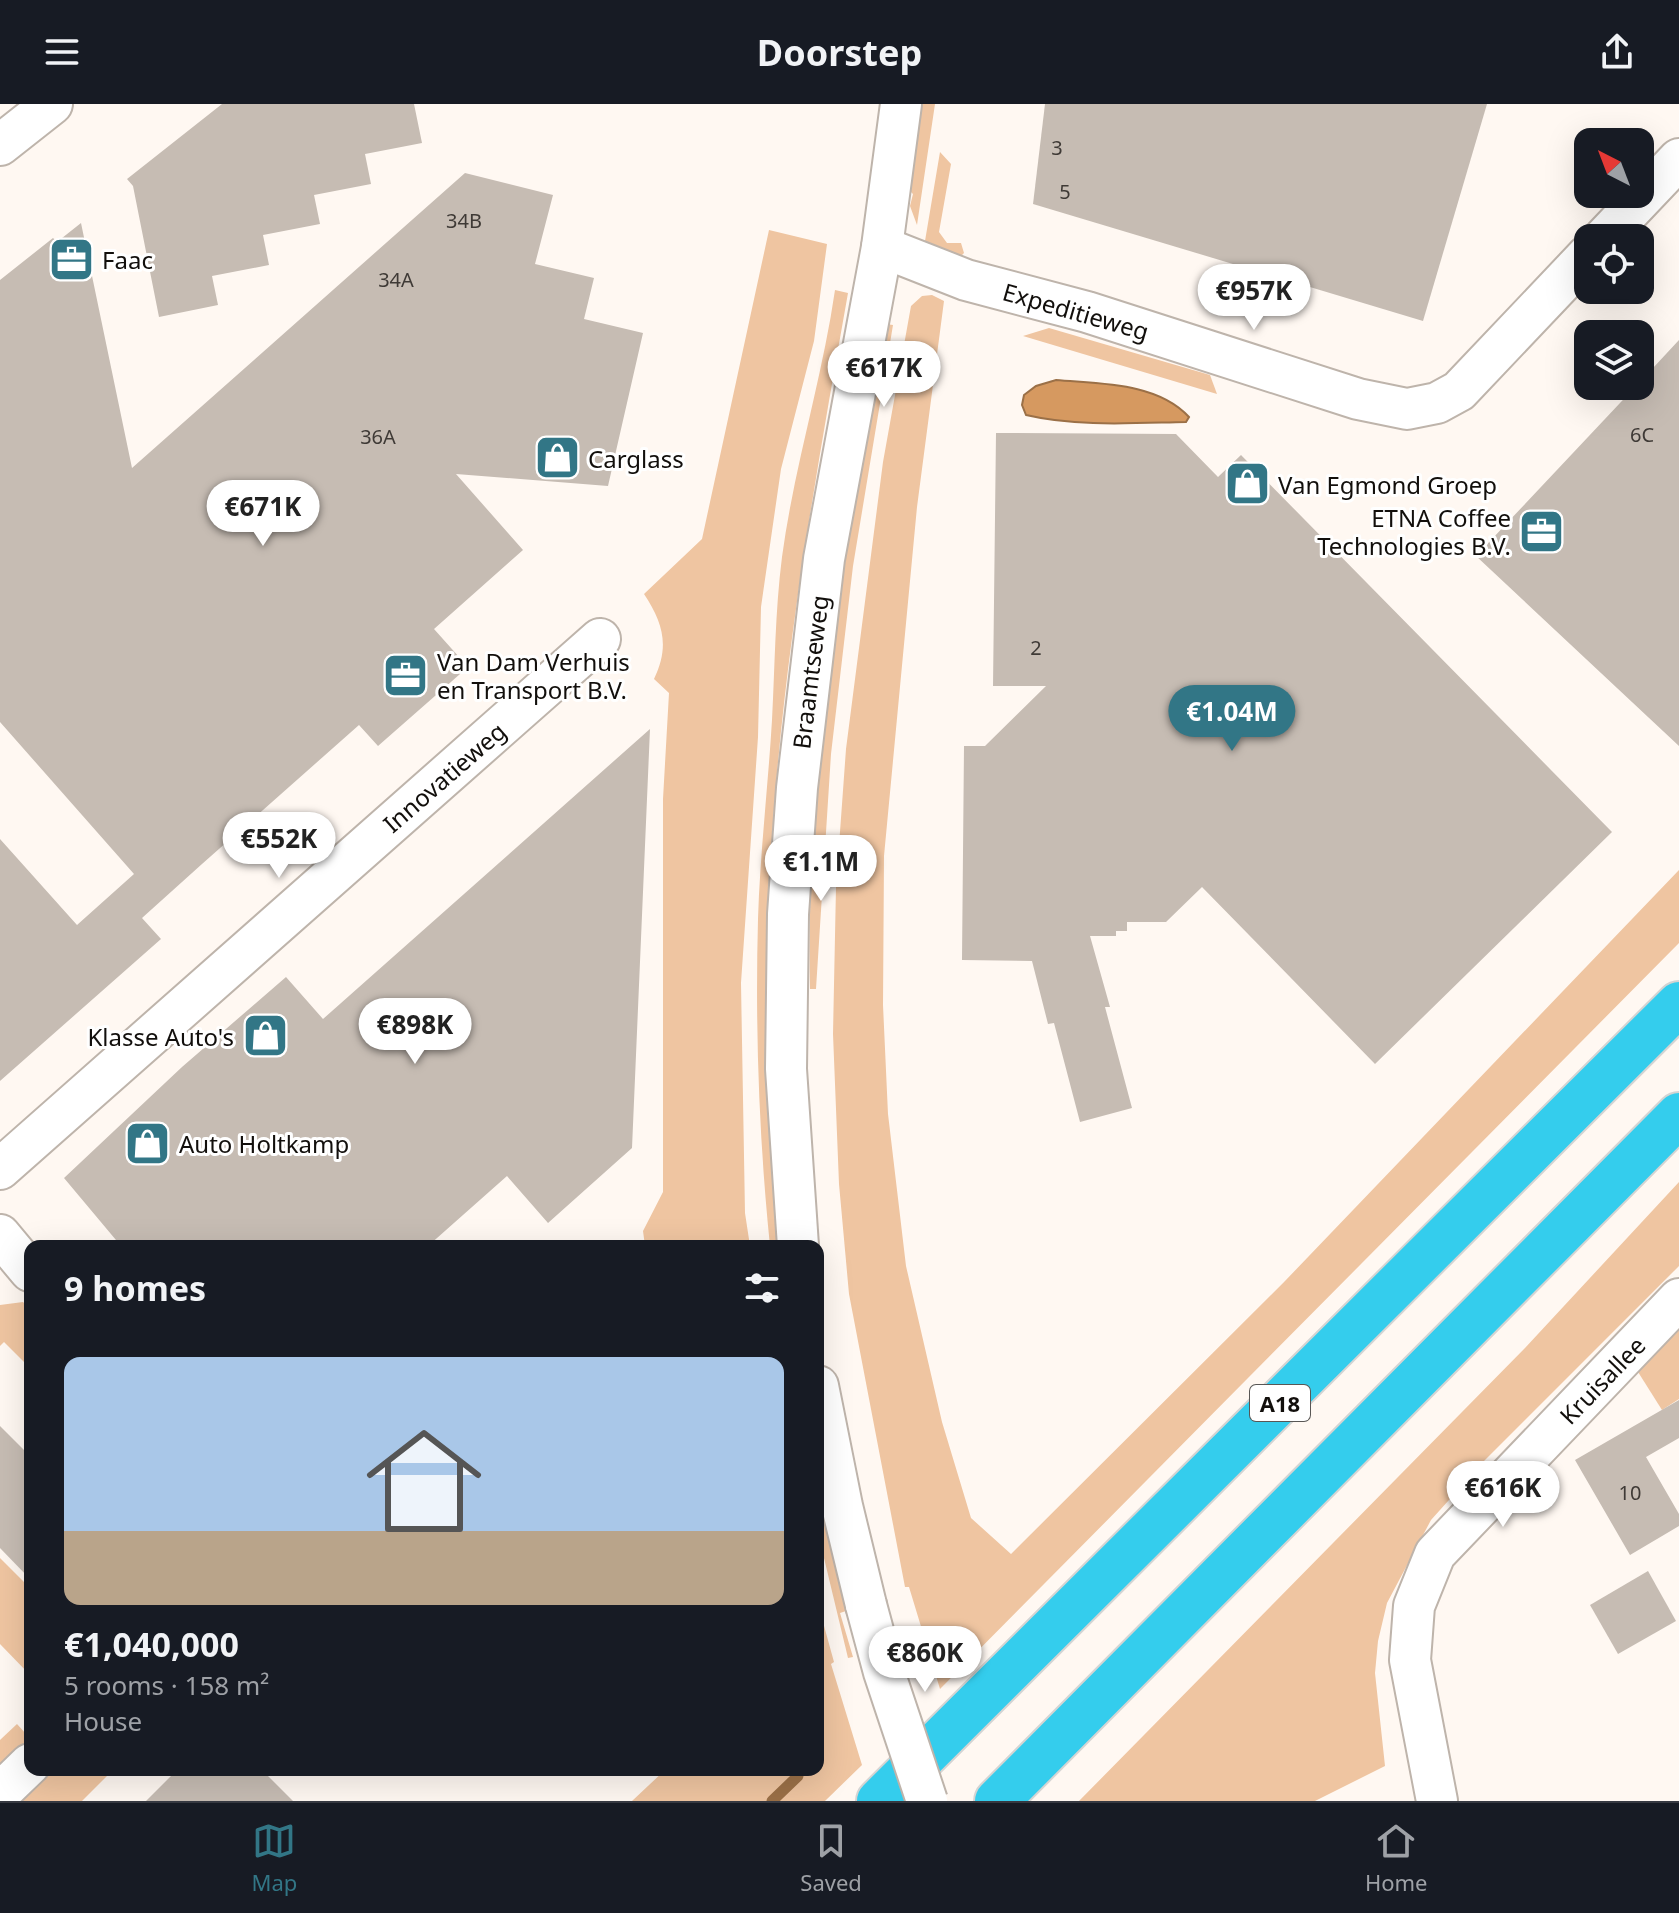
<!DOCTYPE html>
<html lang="en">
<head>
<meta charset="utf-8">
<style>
	body { margin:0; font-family:"Noto Sans",sans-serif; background:#20242c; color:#f1f3f6; height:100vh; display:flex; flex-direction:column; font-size:30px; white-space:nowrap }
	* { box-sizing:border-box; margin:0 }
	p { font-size:26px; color:#9ea1a6 }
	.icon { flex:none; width:44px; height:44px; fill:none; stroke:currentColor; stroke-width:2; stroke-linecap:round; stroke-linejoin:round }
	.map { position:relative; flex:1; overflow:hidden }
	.panel { position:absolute; left:24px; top:1136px; width:800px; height:536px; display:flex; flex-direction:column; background:#171b24; border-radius:16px; box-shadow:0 8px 32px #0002 }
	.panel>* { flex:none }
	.needle { width:52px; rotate:318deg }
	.fabs { position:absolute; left:1574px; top:24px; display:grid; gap:16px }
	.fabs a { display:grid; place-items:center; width:80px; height:80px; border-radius:16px; background:#171b24; box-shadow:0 8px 32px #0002; font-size:40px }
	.price { position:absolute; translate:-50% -68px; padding:0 18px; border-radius:28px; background:#fff; color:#222; font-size:26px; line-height:52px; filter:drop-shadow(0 2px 4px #0008) }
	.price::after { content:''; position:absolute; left:50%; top:48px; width:24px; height:18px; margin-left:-12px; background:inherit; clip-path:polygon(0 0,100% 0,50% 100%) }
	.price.active { background:#327686; color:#fff }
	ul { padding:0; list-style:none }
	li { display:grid; align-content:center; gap:16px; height:424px; padding:0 40px }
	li+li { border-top:2px solid #363941 }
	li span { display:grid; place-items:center; height:248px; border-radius:16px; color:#555 }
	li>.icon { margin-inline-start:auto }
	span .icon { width:144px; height:144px; fill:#fffc; stroke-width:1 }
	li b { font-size:34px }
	h2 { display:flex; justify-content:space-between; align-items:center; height:96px; padding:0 40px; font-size:34px }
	header { display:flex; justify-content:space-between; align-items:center; height:104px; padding:0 40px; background:#171b24; font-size:36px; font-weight:700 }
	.dock { display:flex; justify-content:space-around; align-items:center; height:112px; border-top:2px solid #363941; background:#171b24; font-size:22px; color:#9ea1a6 }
	.dock a { display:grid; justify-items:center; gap:4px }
	.dock .active { color:#327686 }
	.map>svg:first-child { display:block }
	.green { fill:#efc5a1 }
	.water { fill:#d69960; stroke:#9b7047; stroke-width:2 }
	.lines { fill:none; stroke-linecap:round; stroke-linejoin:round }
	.stream { stroke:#9b7047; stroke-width:11 }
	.building { fill:#c6bcb3 }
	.minor-casing { stroke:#beb4ab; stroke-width:44 }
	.highway-casing { stroke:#d4d4d3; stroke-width:48 }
	.minor { stroke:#fff; stroke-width:40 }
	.highway { stroke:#34cded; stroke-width:44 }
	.minor-bridge-casing { stroke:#beb4ab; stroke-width:44; stroke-linecap:butt }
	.minor-bridge { stroke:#fff; stroke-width:40 }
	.labels { text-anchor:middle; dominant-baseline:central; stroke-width:6; stroke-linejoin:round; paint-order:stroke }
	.number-label { font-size:20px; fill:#3f3a36 }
	.shield { fill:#fff; stroke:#595755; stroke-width:2 }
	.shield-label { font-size:22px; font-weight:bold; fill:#120f0c }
	.poi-label { font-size:24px; fill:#120f0c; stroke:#fff; text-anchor:start }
	.street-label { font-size:24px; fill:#120f0c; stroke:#fff }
</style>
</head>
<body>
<header><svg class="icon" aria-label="menu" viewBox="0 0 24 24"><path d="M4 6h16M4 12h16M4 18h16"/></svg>Doorstep<svg class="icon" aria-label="share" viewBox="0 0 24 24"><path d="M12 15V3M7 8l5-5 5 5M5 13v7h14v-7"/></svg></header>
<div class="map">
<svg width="1679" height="1697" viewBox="0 0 1679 1697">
	<rect width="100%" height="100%" fill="#fff8f2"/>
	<g class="green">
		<path d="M922 0H935L917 121 910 102 913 90 908 85Z"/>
		<path d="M940 48 951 60 939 128 947 139H961L964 149 960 153 930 142 925 137Z"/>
		<path d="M769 126 827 140 814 237 781 365 761 503 758 633 741 879 745 1109 750 1142H645L643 1127 663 1088V695L669 589 654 575C670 542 663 519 644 490L702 435Z"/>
		<path d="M835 186 848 189C814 381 779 577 770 772 765 896 774 1019 780 1142H770C759 1034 755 925 758 815 760 749 768 683 772 616 775 561 775 508 782 453 794 363 822 276 835 186Z"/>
		<path d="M932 191 944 197 917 403 884 752 883 901 888 1010 906 1162 942 1318 971 1414 1011 1450 1285 1177 1679 766V839L940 1585 909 1483H905L849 1190 839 1080 833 930 836 783 846 645 883 358 911 202 922 192Z"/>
		<path d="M886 220 893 221 853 462 831 650 816 885H810C807 767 819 650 834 533 848 428 864 324 886 220Z"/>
		<path d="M1049 224 1210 271 1217 290 1023 232Z"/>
		<path d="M1679 1078V1162L1484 1357 1431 1416 1387 1499 1378 1537 1375 1569 1385 1662 1315 1697H1079L1525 1244Z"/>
		<path d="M23 1198 30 1205V1264L4 1238 0 1242V1201Z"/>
		<path d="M1679 1214V1295L1662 1306 1633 1260Z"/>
		<path d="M818 1385 846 1507 840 1509 853 1553 848 1554 818 1429Z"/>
		<path d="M0 1454 30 1484V1571L0 1540Z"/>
		<path d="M818 1500 834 1558 831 1560 862 1661 825 1697H632L665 1666H818Z"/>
		<path d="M17 1620 26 1630V1642L0 1668V1636Z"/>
		<path d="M54 1666H113L82 1697H22Z"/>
	</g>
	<path class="water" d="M1056 276C1099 280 1157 278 1189 313L1186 318C1134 319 1077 323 1026 311L1022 301 1024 291 1036 282Z"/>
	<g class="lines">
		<path class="stream" d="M772 1697 798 1672"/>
	</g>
	<g class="building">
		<path d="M222 0H414L422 39 365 50 371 80 314 91 320 120 263 131 269 161 212 172 218 201 159 213 133 82 127 75Z"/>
		<path d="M1045 0H1487L1423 217 1033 100Z"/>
		<path d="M465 69 553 91 535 160 594 174 584 215 643 229 608 382 456 370 523 446 434 525 468 563 378 642 359 621 202 760 142 814 161 835 0 977V735L77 821 134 770 0 618V176L53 134 57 138 81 119 132 364Z"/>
		<path d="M1679 236V642L1476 452 1636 282H1640V278Z"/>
		<path d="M996 329 1176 330 1218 373 1241 351 1612 728 1375 960 1202 783 1166 818H1127V827H1116V832H1090L1110 903H1105L1132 1004 1080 1018 1054 919 1048 920 1032 857 962 856 964 642H985L1046 582H993Z"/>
		<path d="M650 625 632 1044 548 1119 507 1072 428 1142H121L64 1074 182 963 286 873 323 915Z"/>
		<path d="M1679 1296V1334L1646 1353 1679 1410V1422L1630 1451 1575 1356Z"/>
		<path d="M0 1322 30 1352V1475L0 1444Z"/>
		<path d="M1648 1467 1676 1517 1618 1550 1590 1501Z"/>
		<path d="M177 1666H262L293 1697H146Z"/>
	</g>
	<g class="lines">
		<defs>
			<g id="minor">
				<path d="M0 41 52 0"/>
				<path d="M1604 134 1679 55"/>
				<path d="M882 143 966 176 1087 208 1358 295 1407 305 1437 299 1459 287 1588 151"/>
				<path d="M0 1065 600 535"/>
				<path d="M0 1131 30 1167"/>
				<path d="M798 1142 786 965 788 810 797 684 824 455 882 143 901 0"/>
				<path d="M818 1282 842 1402 866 1501"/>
				<path d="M0 1689 30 1660"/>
				<path d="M1437 1697 1410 1556 1414 1502 1435 1450 1679 1195"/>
			</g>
			<g id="highway">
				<path d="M879 1697 1679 900"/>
				<path d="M997 1697 1679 1011"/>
			</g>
		</defs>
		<use href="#minor" class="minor-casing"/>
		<use href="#highway" class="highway-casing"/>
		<use href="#minor" class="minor"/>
		<use href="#highway" class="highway"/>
		<defs>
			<path id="minor-bridge" d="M866 1501 884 1568 927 1697"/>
		</defs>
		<use href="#minor-bridge" class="minor-bridge-casing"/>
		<use href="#minor-bridge" class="minor-bridge"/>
	</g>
	<defs>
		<symbol id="office-square" viewBox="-11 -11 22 22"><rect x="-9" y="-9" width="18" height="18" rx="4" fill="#327686" stroke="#fff"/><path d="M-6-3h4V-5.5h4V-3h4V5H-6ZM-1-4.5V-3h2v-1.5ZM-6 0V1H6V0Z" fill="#fff"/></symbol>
		<symbol id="shop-square" viewBox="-11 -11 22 22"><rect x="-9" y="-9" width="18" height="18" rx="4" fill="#327686" stroke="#fff"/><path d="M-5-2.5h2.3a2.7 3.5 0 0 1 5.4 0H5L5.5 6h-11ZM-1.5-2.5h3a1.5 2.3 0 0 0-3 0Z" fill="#fff"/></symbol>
	</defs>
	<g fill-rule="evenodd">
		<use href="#office-square" x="46" y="130" width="51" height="51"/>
		<use href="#shop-square" x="532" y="328" width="51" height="51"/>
		<use href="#shop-square" x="1222" y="354" width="51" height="51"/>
		<use href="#office-square" x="1516" y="402" width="51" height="51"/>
		<use href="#office-square" x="380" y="546" width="51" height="51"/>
		<use href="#shop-square" x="240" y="906" width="51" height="51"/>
		<use href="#shop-square" x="122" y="1014" width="51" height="51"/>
	</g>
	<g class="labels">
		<g class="number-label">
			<text x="1057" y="43">3</text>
			<text x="1065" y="87">5</text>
			<text x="464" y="116">34B</text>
			<text x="396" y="175">34A</text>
			<text x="1642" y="330">6C</text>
			<text x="378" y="332">36A</text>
			<text x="1036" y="543">2</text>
			<text x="1630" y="1388">10</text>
		</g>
		<rect class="shield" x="1250" y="1281" width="60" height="36" rx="6"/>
		<g class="shield-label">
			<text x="1280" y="1299">A18</text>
		</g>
		<g class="poi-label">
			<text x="102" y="155">Faac</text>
			<text x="588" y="354">Carglass</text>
			<text x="1278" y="380">Van Egmond Groep</text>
			<text x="1511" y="413" text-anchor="end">ETNA Coffee<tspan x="1511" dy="28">Technologies B.V.</tspan></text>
			<text x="437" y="557">Van Dam Verhuis<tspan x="437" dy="28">en Transport B.V.</tspan></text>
			<text x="234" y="932" text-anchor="end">Klasse Auto's</text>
			<text x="179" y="1039">Auto Holtkamp</text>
		</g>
		<g class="street-label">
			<text transform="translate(1076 207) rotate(16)">Expeditieweg</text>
			<text transform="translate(810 568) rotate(-83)">Braamtseweg</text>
			<text transform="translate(444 673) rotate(-41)">Innovatieweg</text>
			<text transform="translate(1602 1276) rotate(-46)">Kruisallee</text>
		</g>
	</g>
</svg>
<div class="fabs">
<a><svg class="needle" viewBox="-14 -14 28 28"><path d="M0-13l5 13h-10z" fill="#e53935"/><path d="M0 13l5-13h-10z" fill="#9ea1a6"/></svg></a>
<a><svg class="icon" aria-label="locate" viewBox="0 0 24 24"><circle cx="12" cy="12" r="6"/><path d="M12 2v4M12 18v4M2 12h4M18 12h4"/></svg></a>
<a><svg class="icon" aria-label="layers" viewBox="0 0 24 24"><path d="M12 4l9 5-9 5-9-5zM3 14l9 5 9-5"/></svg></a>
</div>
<b class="price" style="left:1254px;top:228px">€957K</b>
<b class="price" style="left:884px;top:305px">€617K</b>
<b class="price" style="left:263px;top:444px">€671K</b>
<b class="price active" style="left:1232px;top:649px">€1.04M</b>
<b class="price" style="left:279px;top:776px">€552K</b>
<b class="price" style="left:821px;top:799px">€1.1M</b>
<b class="price" style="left:415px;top:962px">€898K</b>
<b class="price" style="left:1503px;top:1425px">€616K</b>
<b class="price" style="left:925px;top:1590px">€860K</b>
<section class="panel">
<h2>9 homes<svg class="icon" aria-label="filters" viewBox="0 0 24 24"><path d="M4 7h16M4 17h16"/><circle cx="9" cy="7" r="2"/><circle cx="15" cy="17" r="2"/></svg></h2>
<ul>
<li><span style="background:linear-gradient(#a9c7e8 70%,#b9a48a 0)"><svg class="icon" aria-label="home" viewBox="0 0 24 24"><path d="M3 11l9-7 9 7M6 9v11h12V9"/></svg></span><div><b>€1,040,000</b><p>5 rooms · 158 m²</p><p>House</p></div></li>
</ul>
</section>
</div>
<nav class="dock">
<a class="active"><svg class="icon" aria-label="map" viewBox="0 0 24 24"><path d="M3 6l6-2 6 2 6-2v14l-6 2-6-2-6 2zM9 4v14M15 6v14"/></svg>Map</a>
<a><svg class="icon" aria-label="saved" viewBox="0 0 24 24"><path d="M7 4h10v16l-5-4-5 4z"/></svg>Saved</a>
<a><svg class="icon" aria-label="home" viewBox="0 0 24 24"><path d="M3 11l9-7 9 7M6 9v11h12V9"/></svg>Home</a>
</nav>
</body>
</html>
